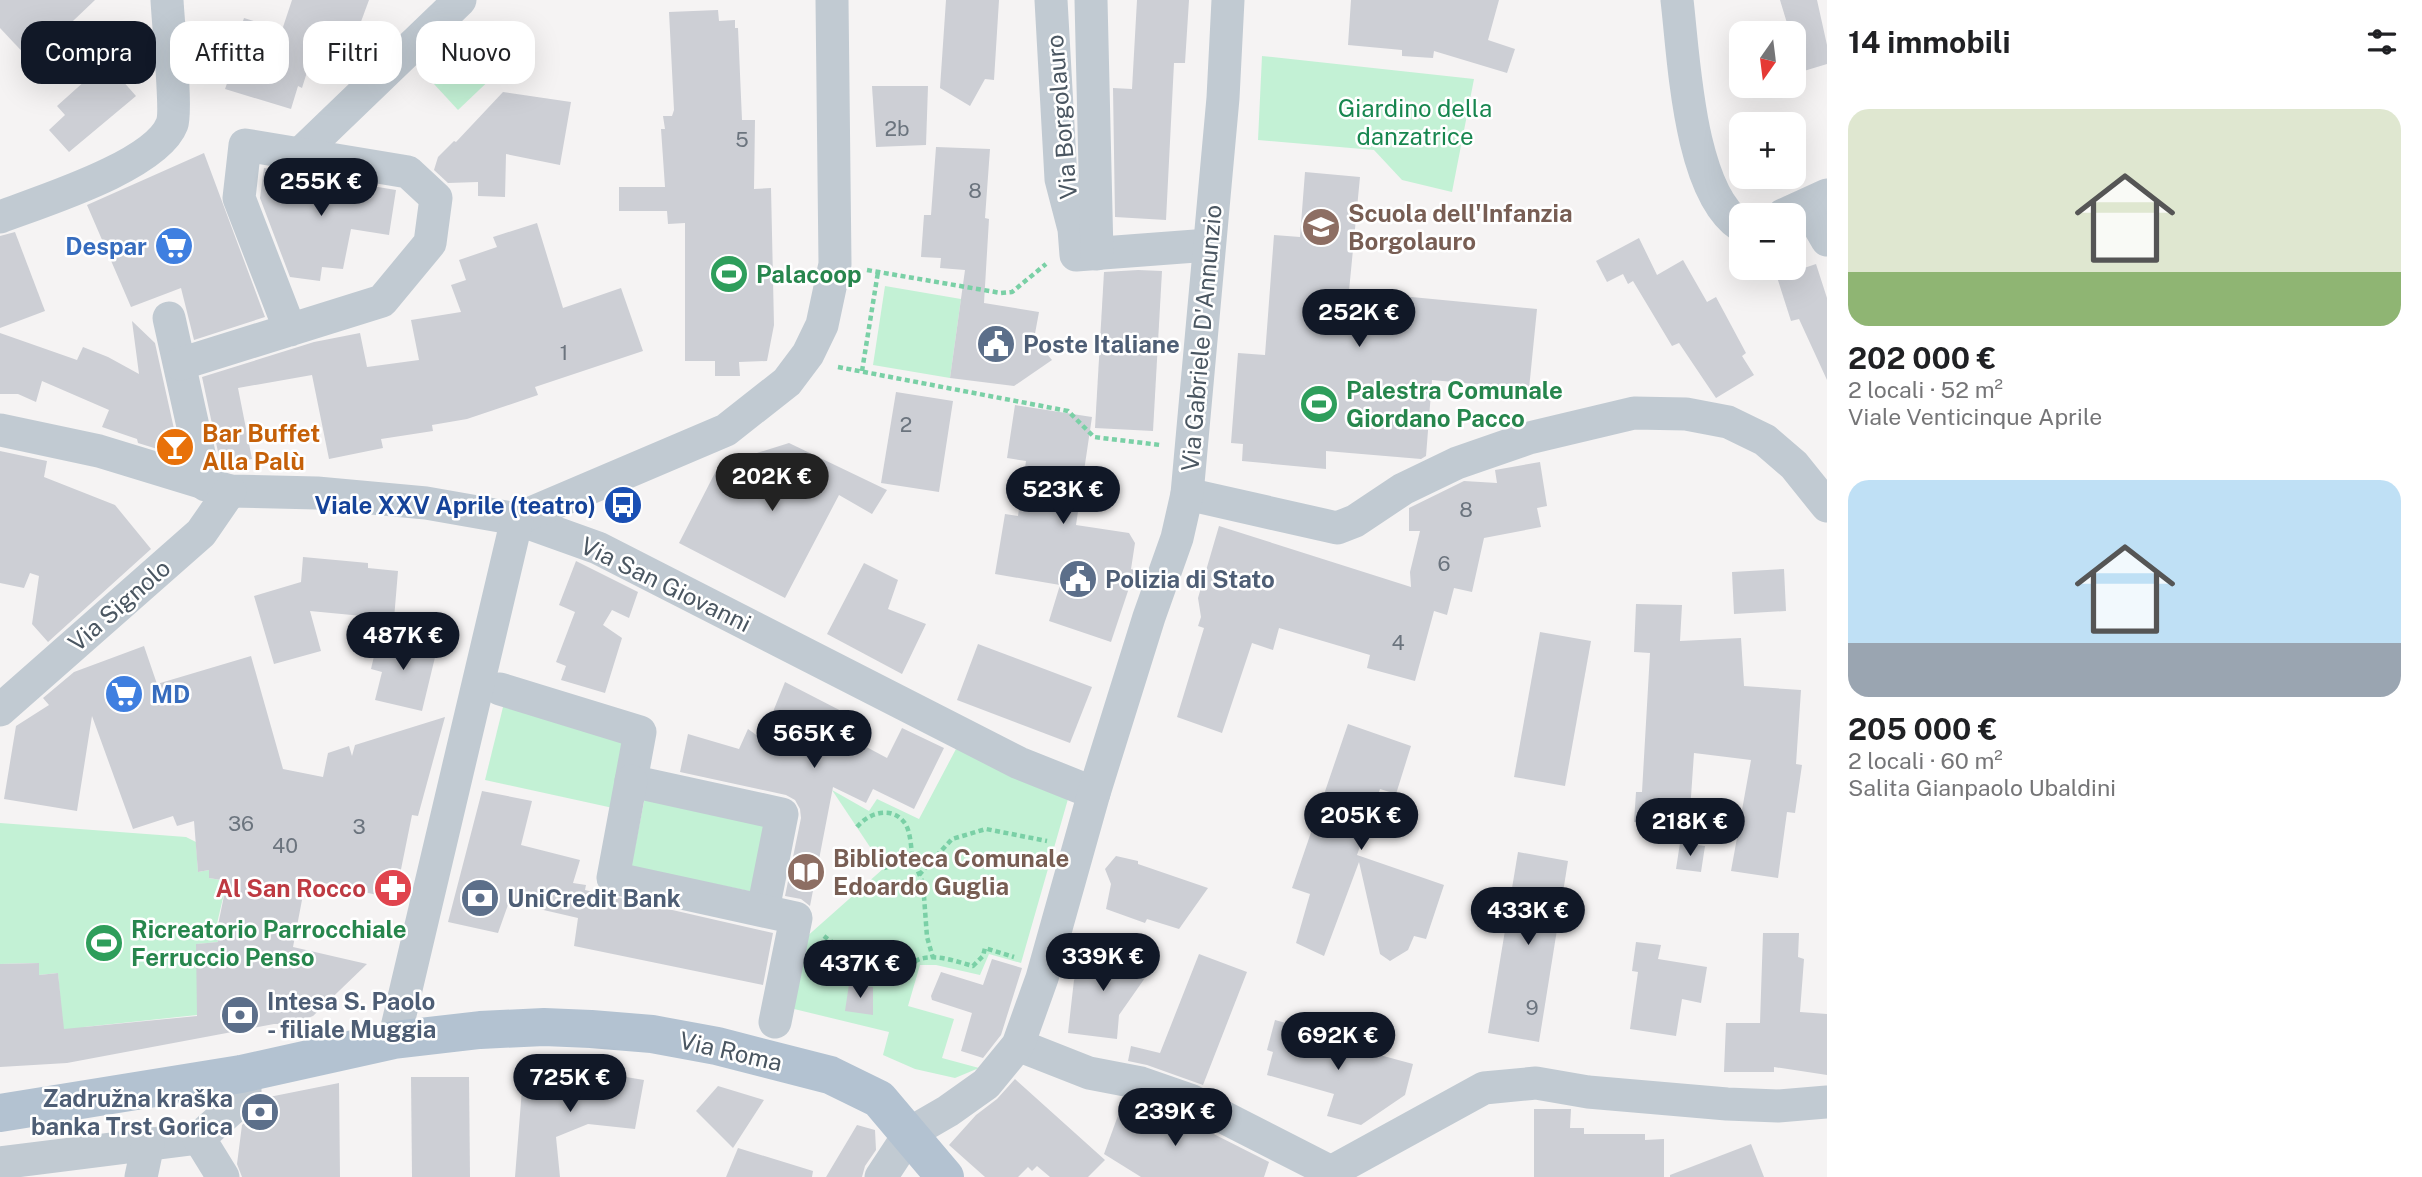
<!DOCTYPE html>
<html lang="it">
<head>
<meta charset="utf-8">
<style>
	body { margin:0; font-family:"Public Sans",sans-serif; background:#f2f2f2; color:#202124; height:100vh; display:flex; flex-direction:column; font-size:26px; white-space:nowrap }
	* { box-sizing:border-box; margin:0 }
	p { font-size:23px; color:#757577 }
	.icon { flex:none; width:38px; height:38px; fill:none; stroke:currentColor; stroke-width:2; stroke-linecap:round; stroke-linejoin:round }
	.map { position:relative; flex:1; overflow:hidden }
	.panel { display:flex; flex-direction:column; background:#fff; width:595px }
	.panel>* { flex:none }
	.top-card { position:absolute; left:21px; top:21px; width:665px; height:63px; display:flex; gap:14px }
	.needle { width:46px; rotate:194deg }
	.tools { position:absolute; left:1729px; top:21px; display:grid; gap:14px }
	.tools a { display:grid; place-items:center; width:77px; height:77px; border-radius:14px; background:#fff; box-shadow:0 7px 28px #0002; font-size:35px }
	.price { position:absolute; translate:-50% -60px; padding:0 16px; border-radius:24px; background:#111827; color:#fff; font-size:23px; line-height:46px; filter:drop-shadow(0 2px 4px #0008) }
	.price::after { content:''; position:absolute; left:50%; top:42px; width:21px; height:16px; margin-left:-10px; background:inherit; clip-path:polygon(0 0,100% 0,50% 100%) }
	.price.on { background:#222; color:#fff }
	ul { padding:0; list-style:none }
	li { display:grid; align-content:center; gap:14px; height:371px; padding:0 21px }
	li span { display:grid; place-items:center; height:217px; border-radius:21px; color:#555 }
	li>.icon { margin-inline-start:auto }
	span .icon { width:126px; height:126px; fill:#fffc; stroke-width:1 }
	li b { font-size:30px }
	h2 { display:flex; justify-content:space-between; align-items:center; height:84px; padding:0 21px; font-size:30px }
	.tag { padding:0 24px; border-radius:21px; background:#fff; box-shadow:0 7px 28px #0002; font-size:24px; line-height:63px }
	.tag.on { background:#111827; color:#fff }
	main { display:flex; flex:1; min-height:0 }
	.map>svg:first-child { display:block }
	.green { fill:#c3f1d5 }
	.building { fill:#cdcfd5 }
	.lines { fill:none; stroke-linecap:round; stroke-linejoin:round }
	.path { stroke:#7ad0a6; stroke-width:4.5; stroke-dasharray:5 3.5; stroke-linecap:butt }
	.minor { stroke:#c1cad2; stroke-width:33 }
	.major { stroke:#b3c2d1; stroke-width:38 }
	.labels { text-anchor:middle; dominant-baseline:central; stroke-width:5; stroke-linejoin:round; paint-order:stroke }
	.number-label { font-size:21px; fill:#6b747e }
	.park-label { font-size:24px; fill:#17864f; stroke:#fff }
	.street-label { font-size:24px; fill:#4a5661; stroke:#fff }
	.education-label { font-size:24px; font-weight:bold; fill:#785e54; stroke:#fff; text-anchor:start }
	.shop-label { font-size:24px; font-weight:bold; fill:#366cbe; stroke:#fff; text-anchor:end }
	.leisure-label { font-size:24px; font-weight:bold; fill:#27864d; stroke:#fff; text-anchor:start }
	.service-label { font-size:24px; font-weight:bold; fill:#4e5e75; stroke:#fff; text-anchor:start }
	.food-label { font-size:24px; font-weight:bold; fill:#c56008; stroke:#fff; text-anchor:start }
	.transit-label { font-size:24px; font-weight:bold; fill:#164399; stroke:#fff; text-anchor:end }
	.health-label { font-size:24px; font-weight:bold; fill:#be3a42; stroke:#fff; text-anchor:end }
</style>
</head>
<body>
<main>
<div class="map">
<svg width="1827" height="1177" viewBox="0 0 1827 1177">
	<rect width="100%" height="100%" fill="#f5f3f3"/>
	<g class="green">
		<path d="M475 46 499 71 458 110 434 84Z"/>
		<path d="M1262 56 1474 79 1452 192 1402 180 1374 150 1258 140Z"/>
		<path d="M885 286 961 299 950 378 873 365Z"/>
		<path d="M504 703 627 740 613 808 485 780Z"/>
		<path d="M956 749 1068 799 1021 963 989 954 980 975 936 965H920L908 1006 954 1019 942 1058 979 1068 955 1078 915 1069 883 1055 889 1032 790 1008 804 939 884 868 832 790 869 811 877 799 919 819Z"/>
		<path d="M646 792 774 818 759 893 631 867Z"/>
		<path d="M0 823 186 837 196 842 198 872 209 870V878L227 881 215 932 218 942 197 944V1015L84 1027 65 1063 58 973 39 975 38 963 0 964Z"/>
	</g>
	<g class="building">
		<path d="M0 0H95L31 61 0 28Z"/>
		<path d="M292 0H369L349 54 345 53 342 63 313 53 302 88 298 86 291 109 225 89 240 47 235 45 244 18 282 30Z"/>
		<path d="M946 0H999L994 80 985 79 970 106 940 88Z"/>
		<path d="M1137 0H1189L1185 63H1174L1166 220 1115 217 1113 88 1132 89Z"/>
		<path d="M1351 0H1499L1488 40 1515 49 1507 73 1434 51 1433 58 1402 56V50L1348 45Z"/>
		<path d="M1780 0H1817L1827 45V64L1794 74V33H1790Z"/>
		<path d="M718 10 719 21 735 20V28H738L742 120H755L754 189 771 188 774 325 767 361 739 362 740 376H715V361H685V223L668 224 667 211H619V187H665L661 129H665L663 116H672L674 110 669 12Z"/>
		<path d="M106 62 136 96 69 152 49 130 65 115 57 106Z"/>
		<path d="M872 86H928L926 145 876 147Z"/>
		<path d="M503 92 571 102 560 165 506 154 505 197 478 196V182L448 183 434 170 438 157 454 141 456 142Z"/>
		<path d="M936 147 990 149 985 218 989 219 984 303 1039 312 1034 339 1052 360 1014 386 950 378 965 270 940 268 941 258 921 257 924 215H931Z"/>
		<path d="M204 153 265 317 194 340 181 288 131 307 87 205Z"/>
		<path d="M264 168 396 190 389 235 351 229 343 269 322 267 320 281 290 277 260 198Z"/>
		<path d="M1305 172 1360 177 1349 291 1537 309 1529 389 1432 380 1426 456 1421 459 1326 451V469L1242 461 1243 444 1231 443 1238 353 1265 355 1274 235 1300 237Z"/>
		<path d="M537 223 563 308 621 288 643 351 535 387 538 395 467 419 432 425 433 431 381 439 383 448 329 459 312 375 238 388 252 459 221 466 202 377 314 342 360 333 367 367 419 360 411 320 461 312 451 285 466 280 459 260 497 247 493 237Z"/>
		<path d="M15 232 45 311 0 328V236Z"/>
		<path d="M1639 238 1657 275 1683 260 1707 302 1716 297 1746 353 1742 356 1754 375 1716 398 1679 343 1672 346 1633 281 1628 284 1623 274 1607 282 1596 261Z"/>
		<path d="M1816 264 1827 298V380L1799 319 1791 321 1777 277Z"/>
		<path d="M1138 270 1162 271 1153 431 1095 428 1104 272Z"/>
		<path d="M132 321 155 343 180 456 138 443 137 439 102 427 109 410 42 381 36 402 18 394H0V333L77 360 83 347 108 357 139 374Z"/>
		<path d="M896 392 953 401 939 492 881 483Z"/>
		<path d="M1015 405 1092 417 1076 525 1129 533 1135 543 1131 569 1135 570 1111 642 1049 621 1060 585 995 574 1005 514 1018 516 1026 461 1007 458Z"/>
		<path d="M789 443 887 490 872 514 839 495 785 598 679 543 719 465Z"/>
		<path d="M0 451 47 461 44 477 115 505 151 549 48 642 32 624 39 576 30 573 24 588 0 583Z"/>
		<path d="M1540 462 1547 506 1537 508 1541 527 1484 538 1472 592 1454 588 1447 615 1434 611 1415 681 1367 668 1370 655 1279 628 1273 650 1252 643 1222 733 1177 717 1204 628 1198 626 1201 617 1198 598 1219 526 1411 587 1410 572 1420 531H1409V508L1464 481 1497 483 1495 470Z"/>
		<path d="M303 557 368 563V568L398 571 394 619 310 611 321 651 274 664 254 596 301 582Z"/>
		<path d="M576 561 638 592 629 618 612 610 603 625 622 638 605 693 561 680 566 666 556 662 575 612 559 605Z"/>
		<path d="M864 563 898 580 888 609 926 624 902 674 827 634Z"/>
		<path d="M1784 569 1786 611 1734 614 1732 572Z"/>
		<path d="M1636 604 1682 605 1680 641 1741 638 1744 686 1801 690 1796 764 1802 765 1795 813 1787 812 1778 878 1731 871 1751 760 1694 753 1689 826 1634 822 1636 792H1642L1650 653 1634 652Z"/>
		<path d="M1540 632 1591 641 1565 786 1514 777Z"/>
		<path d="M379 635 437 649 422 711 375 700 382 672 371 669Z"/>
		<path d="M978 644 1092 687 1070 743 957 700Z"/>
		<path d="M144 646 157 684 251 656 283 769 323 777 328 753 349 746 352 756 355 745 445 717 418 816 412 815 395 899 306 879 293 947 367 964 313 1016 293 1024H274L67 1063 0 1067V964L39 963V975L58 973 64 1029 197 1016 196 944 218 942 216 935 227 881 209 878V870L198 872 194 821 177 826 173 816 133 829 92 716 77 811 4 799 16 726 49 705 43 698 74 672Z"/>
		<path d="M785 682 851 716 842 734 887 758 902 728 944 748 914 809 873 789 866 803 833 787 810 906 801 899 785 896 801 818 800 809 795 800 786 795 680 772 688 734 739 749 748 729 762 739Z"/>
		<path d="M1348 724 1411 746 1396 794 1380 789 1357 855 1444 885 1426 939 1414 936 1408 950 1390 961 1380 954 1359 862 1324 956 1296 943 1310 894 1292 888Z"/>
		<path d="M482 791 532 801 521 845 580 860 573 883 586 885 585 890 773 933 763 985 574 946 578 918 509 902 498 933 448 922Z"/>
		<path d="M1680 843 1705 846 1701 872 1676 869Z"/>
		<path d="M1518 852 1568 861 1539 1042 1488 1033Z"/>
		<path d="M1116 856 1138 861V864L1208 888 1179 929 1147 919 1145 923 1106 909 1111 884 1105 869Z"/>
		<path d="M1763 933H1799L1798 957 1804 959 1800 1012 1827 1014V1075L1774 1067V1072H1724L1726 1023H1760Z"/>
		<path d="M1100 941 1147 975 1119 1015 1117 1039 1068 1033 1074 980Z"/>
		<path d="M1636 942 1661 945 1658 959 1707 967 1701 1003 1682 999 1676 1036 1630 1029 1638 972 1632 971Z"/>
		<path d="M1199 954 1247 972 1203 1085 1147 1065 1128 1061 1131 1046 1160 1053Z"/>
		<path d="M992 959 1022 968 1001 1035 983 1058 961 1051 972 1013 932 1000 931 996 941 972 983 985Z"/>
		<path d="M849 984 873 987V1015L845 1011Z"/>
		<path d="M1275 1020 1330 1035 1328 1041 1413 1064 1405 1095 1361 1125 1327 1116 1334 1094 1267 1075 1273 1052 1267 1050Z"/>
		<path d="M590 1071 644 1080 635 1129 588 1124 556 1137 560 1177H515L522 1089 540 1088V1074Z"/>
		<path d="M411 1077H469L470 1177H412Z"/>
		<path d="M1015 1079 1105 1160 1088 1177H1050L1037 1166 1032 1171 1028 1167 1018 1177H985L949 1145 976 1115 997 1099Z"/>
		<path d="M339 1083 340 1177H242L237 1164 242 1125 258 1111 264 1098Z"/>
		<path d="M718 1086 764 1100 733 1148 696 1111Z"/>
		<path d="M1124 1099 1182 1118 1269 1162 1264 1177H1141L1104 1154Z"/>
		<path d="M1534 1109H1571L1570 1128H1584V1134H1645V1140L1664 1139V1177H1534Z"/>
		<path d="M857 1125 875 1130 876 1150 865 1166 862 1177H826Z"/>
		<path d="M1751 1144 1764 1177H1670V1175Z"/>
		<path d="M738 1148 813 1171 812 1177H726Z"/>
	</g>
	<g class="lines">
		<g class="path">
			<path d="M867 270 1001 293 1012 292 1046 264"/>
			<path d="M838 367 1068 411 1094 437 1160 445"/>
			<path d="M862 371 878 272"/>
			<path d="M857 827C869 812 894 805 906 825 911 834 911 850 913 860"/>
			<path d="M884 868 913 860 923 883 927 937 933 958"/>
			<path d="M919 875 952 839 986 829 1047 841"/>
			<path d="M824 936C840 949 878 973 899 970 908 968 915 959 924 958 940 955 958 962 973 966L983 956 985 948 1014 957"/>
		</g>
		<g class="minor">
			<path d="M1051 0 1061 179 1074 229 1076 255 1209 245"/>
			<path d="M1091 0 1097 254"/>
			<path d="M1677 0C1684 59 1689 192 1741 226"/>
			<path d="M300 154 460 0"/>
			<path d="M1820 199 1813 216 1827 240"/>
			<path d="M1783 215 1827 195"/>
			<path d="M0 217C42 201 156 166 172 124 177 111 168 21 167 0"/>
			<path d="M169 318 206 485"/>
			<path d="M180 364 382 301 430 243 436 198 408 172 245 145 239 198 290 330"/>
			<path d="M0 430 99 451 230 491 317 493 426 503 517 519 598 548 1019 763 1094 793"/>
			<path d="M1187 494 1337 528 1355 521 1403 489 1457 463 1529 438 1634 413 1686 414 1728 422 1765 440 1794 465 1827 506"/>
			<path d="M517 519 726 430 787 382 808 354 822 325 835 264 832 0"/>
			<path d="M500 689 640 732 631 781 782 814 763 910"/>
			<path d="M0 710 201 533 230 491"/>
			<path d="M631 781 613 878 796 918 775 1022"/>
			<path d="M394 1040 517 519"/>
			<path d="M1018 1045 1089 1073 1141 1083 1190 1100 1331 1172 1484 1088 1536 1083 1588 1092 1727 1104 1778 1106 1827 1102"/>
			<path d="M0 1163 199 1138"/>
			<path d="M141 1177 148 1144"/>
			<path d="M223 1177 199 1138 245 1097V1087"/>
			<path d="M881 1177 910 1133 948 1111 986 1084 1018 1045 1042 978 1094 793 1149 617 1177 538 1187 494 1223 98 1228 0"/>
		</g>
		<path class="major" d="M0 1113 241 1074 394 1040 480 1030 544 1027 591 1029 652 1034 717 1046 830 1075 879 1099 945 1177"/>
	</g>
	<defs>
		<symbol id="school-disc" viewBox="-11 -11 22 22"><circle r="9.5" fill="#8d6e63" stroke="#fff"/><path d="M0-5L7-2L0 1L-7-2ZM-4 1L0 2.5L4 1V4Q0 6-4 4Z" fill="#fff"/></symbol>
		<symbol id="supermarket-disc" viewBox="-11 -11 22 22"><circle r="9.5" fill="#3f7fe0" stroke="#fff"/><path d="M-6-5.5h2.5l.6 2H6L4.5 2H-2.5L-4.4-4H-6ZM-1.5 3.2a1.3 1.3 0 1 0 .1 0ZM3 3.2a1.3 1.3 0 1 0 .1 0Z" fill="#fff"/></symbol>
		<symbol id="stadium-disc" viewBox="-11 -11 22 22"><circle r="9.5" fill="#2e9e5b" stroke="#fff"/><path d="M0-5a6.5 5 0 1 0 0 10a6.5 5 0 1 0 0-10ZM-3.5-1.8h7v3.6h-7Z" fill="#fff"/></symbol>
		<symbol id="civic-disc" viewBox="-11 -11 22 22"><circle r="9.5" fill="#5c6f8a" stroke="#fff"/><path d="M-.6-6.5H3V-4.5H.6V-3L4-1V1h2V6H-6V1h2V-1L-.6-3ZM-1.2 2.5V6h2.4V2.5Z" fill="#fff"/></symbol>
		<symbol id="bar-disc" viewBox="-11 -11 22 22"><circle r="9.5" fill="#e8710a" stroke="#fff"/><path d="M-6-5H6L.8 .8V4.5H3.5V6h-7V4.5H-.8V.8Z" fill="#fff"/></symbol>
		<symbol id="bus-disc" viewBox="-11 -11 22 22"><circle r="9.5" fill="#1a4fb4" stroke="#fff"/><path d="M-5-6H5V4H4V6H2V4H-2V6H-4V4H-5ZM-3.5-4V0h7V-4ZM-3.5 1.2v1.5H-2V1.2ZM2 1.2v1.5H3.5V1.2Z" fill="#fff"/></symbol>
		<symbol id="library-disc" viewBox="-11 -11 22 22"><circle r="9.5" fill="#8d6e63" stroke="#fff"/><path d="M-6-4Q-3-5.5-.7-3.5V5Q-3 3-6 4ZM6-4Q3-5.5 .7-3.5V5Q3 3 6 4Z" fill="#fff"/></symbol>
		<symbol id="pharmacy-disc" viewBox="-11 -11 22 22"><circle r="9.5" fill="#e0444e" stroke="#fff"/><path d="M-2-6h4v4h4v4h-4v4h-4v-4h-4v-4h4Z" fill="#fff"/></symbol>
		<symbol id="bank-disc" viewBox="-11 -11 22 22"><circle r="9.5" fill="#5c6f8a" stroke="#fff"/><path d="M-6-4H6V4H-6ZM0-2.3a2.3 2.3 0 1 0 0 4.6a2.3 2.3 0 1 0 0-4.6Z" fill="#fff"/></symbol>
	</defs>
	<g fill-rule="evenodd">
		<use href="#school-disc" x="1299" y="205" width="44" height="44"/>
		<use href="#supermarket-disc" x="152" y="224" width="44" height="44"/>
		<use href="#stadium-disc" x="707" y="252" width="44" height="44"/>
		<use href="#civic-disc" x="974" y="322" width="44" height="44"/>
		<use href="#stadium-disc" x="1297" y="382" width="44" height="44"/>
		<use href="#bar-disc" x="153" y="425" width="44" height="44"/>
		<use href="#bus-disc" x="601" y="483" width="44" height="44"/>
		<use href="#civic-disc" x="1056" y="557" width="44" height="44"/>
		<use href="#supermarket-disc" x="102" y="672" width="44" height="44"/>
		<use href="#library-disc" x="784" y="850" width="44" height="44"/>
		<use href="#pharmacy-disc" x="371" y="866" width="44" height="44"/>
		<use href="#bank-disc" x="458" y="876" width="44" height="44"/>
		<use href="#stadium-disc" x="82" y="921" width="44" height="44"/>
		<use href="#bank-disc" x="218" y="993" width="44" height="44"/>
		<use href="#bank-disc" x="238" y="1090" width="44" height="44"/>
	</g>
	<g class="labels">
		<g class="number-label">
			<text x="897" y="128">2b</text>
			<text x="742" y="139">5</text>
			<text x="975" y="190">8</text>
			<text x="564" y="352">1</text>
			<text x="906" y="424">2</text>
			<text x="1466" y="509">8</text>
			<text x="1444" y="563">6</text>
			<text x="1398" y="642">4</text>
			<text x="241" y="823">36</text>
			<text x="359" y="826">3</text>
			<text x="285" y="845">40</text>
			<text x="1532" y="1007">9</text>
		</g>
		<g class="park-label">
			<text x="1415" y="108">Giardino della<tspan x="1415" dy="28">danzatrice</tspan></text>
		</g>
		<g class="street-label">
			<text transform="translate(1061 117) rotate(-95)">Via Borgolauro</text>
			<text transform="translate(1201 338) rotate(-85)">Via Gabriele D'Annunzio</text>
			<text transform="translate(666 584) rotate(26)">Via San Giovanni</text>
			<text transform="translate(119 605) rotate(-41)">Via Signolo</text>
			<text transform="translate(731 1051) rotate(13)">Via Roma</text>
		</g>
		<g class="education-label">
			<text x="1348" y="213">Scuola dell'Infanzia<tspan x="1348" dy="28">Borgolauro</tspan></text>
			<text x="833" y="858">Biblioteca Comunale<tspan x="833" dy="28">Edoardo Guglia</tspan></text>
		</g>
		<g class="shop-label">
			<text x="147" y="246">Despar</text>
			<text x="151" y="694" text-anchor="start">MD</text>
		</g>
		<g class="leisure-label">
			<text x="756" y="274">Palacoop</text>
			<text x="1346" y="390">Palestra Comunale<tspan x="1346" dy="28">Giordano Pacco</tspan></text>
			<text x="131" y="929">Ricreatorio Parrocchiale<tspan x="131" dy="28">Ferruccio Penso</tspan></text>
		</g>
		<g class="service-label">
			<text x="1023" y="344">Poste Italiane</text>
			<text x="1105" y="579">Polizia di Stato</text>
			<text x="507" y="898">UniCredit Bank</text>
			<text x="267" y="1001">Intesa S. Paolo<tspan x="267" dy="28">- filiale Muggia</tspan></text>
			<text x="233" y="1098" text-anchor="end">Zadružna kraška<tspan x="233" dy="28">banka Trst Gorica</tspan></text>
		</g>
		<g class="food-label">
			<text x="202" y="433">Bar Buffet<tspan x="202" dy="28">Alla Palù</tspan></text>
		</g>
		<g class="transit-label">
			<text x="596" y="505">Viale XXV Aprile (teatro)</text>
		</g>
		<g class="health-label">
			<text x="366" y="888">Al San Rocco</text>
		</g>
	</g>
</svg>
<div class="tools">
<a><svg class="needle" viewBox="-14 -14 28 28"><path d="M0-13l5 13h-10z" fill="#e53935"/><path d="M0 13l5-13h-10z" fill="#757577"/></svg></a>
<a>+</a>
<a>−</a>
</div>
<b class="price" style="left:321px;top:218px">255K €</b>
<b class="price" style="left:1359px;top:349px">252K €</b>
<b class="price on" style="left:772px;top:513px">202K €</b>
<b class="price" style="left:1063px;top:526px">523K €</b>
<b class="price" style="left:403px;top:672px">487K €</b>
<b class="price" style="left:814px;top:770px">565K €</b>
<b class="price" style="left:1361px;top:852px">205K €</b>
<b class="price" style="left:1690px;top:858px">218K €</b>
<b class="price" style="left:1528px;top:947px">433K €</b>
<b class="price" style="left:1103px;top:993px">339K €</b>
<b class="price" style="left:860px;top:1000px">437K €</b>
<b class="price" style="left:1338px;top:1072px">692K €</b>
<b class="price" style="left:570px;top:1114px">725K €</b>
<b class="price" style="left:1175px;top:1148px">239K €</b>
<div class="top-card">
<a class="tag on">Compra</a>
<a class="tag">Affitta</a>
<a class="tag">Filtri</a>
<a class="tag">Nuovo</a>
</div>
</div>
<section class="panel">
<h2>14 immobili<svg class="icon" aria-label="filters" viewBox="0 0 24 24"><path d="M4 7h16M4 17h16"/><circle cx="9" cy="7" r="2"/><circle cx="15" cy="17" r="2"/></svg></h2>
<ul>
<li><span style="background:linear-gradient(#dfe7d0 75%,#8fb573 0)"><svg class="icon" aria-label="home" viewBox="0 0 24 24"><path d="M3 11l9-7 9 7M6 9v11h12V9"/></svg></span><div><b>202 000 €</b><p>2 locali · 52 m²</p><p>Viale Venticinque Aprile</p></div></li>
<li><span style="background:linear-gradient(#bfe0f5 75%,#9aa5b1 0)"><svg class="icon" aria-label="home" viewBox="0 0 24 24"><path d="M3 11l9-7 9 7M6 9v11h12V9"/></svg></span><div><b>205 000 €</b><p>2 locali · 60 m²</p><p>Salita Gianpaolo Ubaldini</p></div></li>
</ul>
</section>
</main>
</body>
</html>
